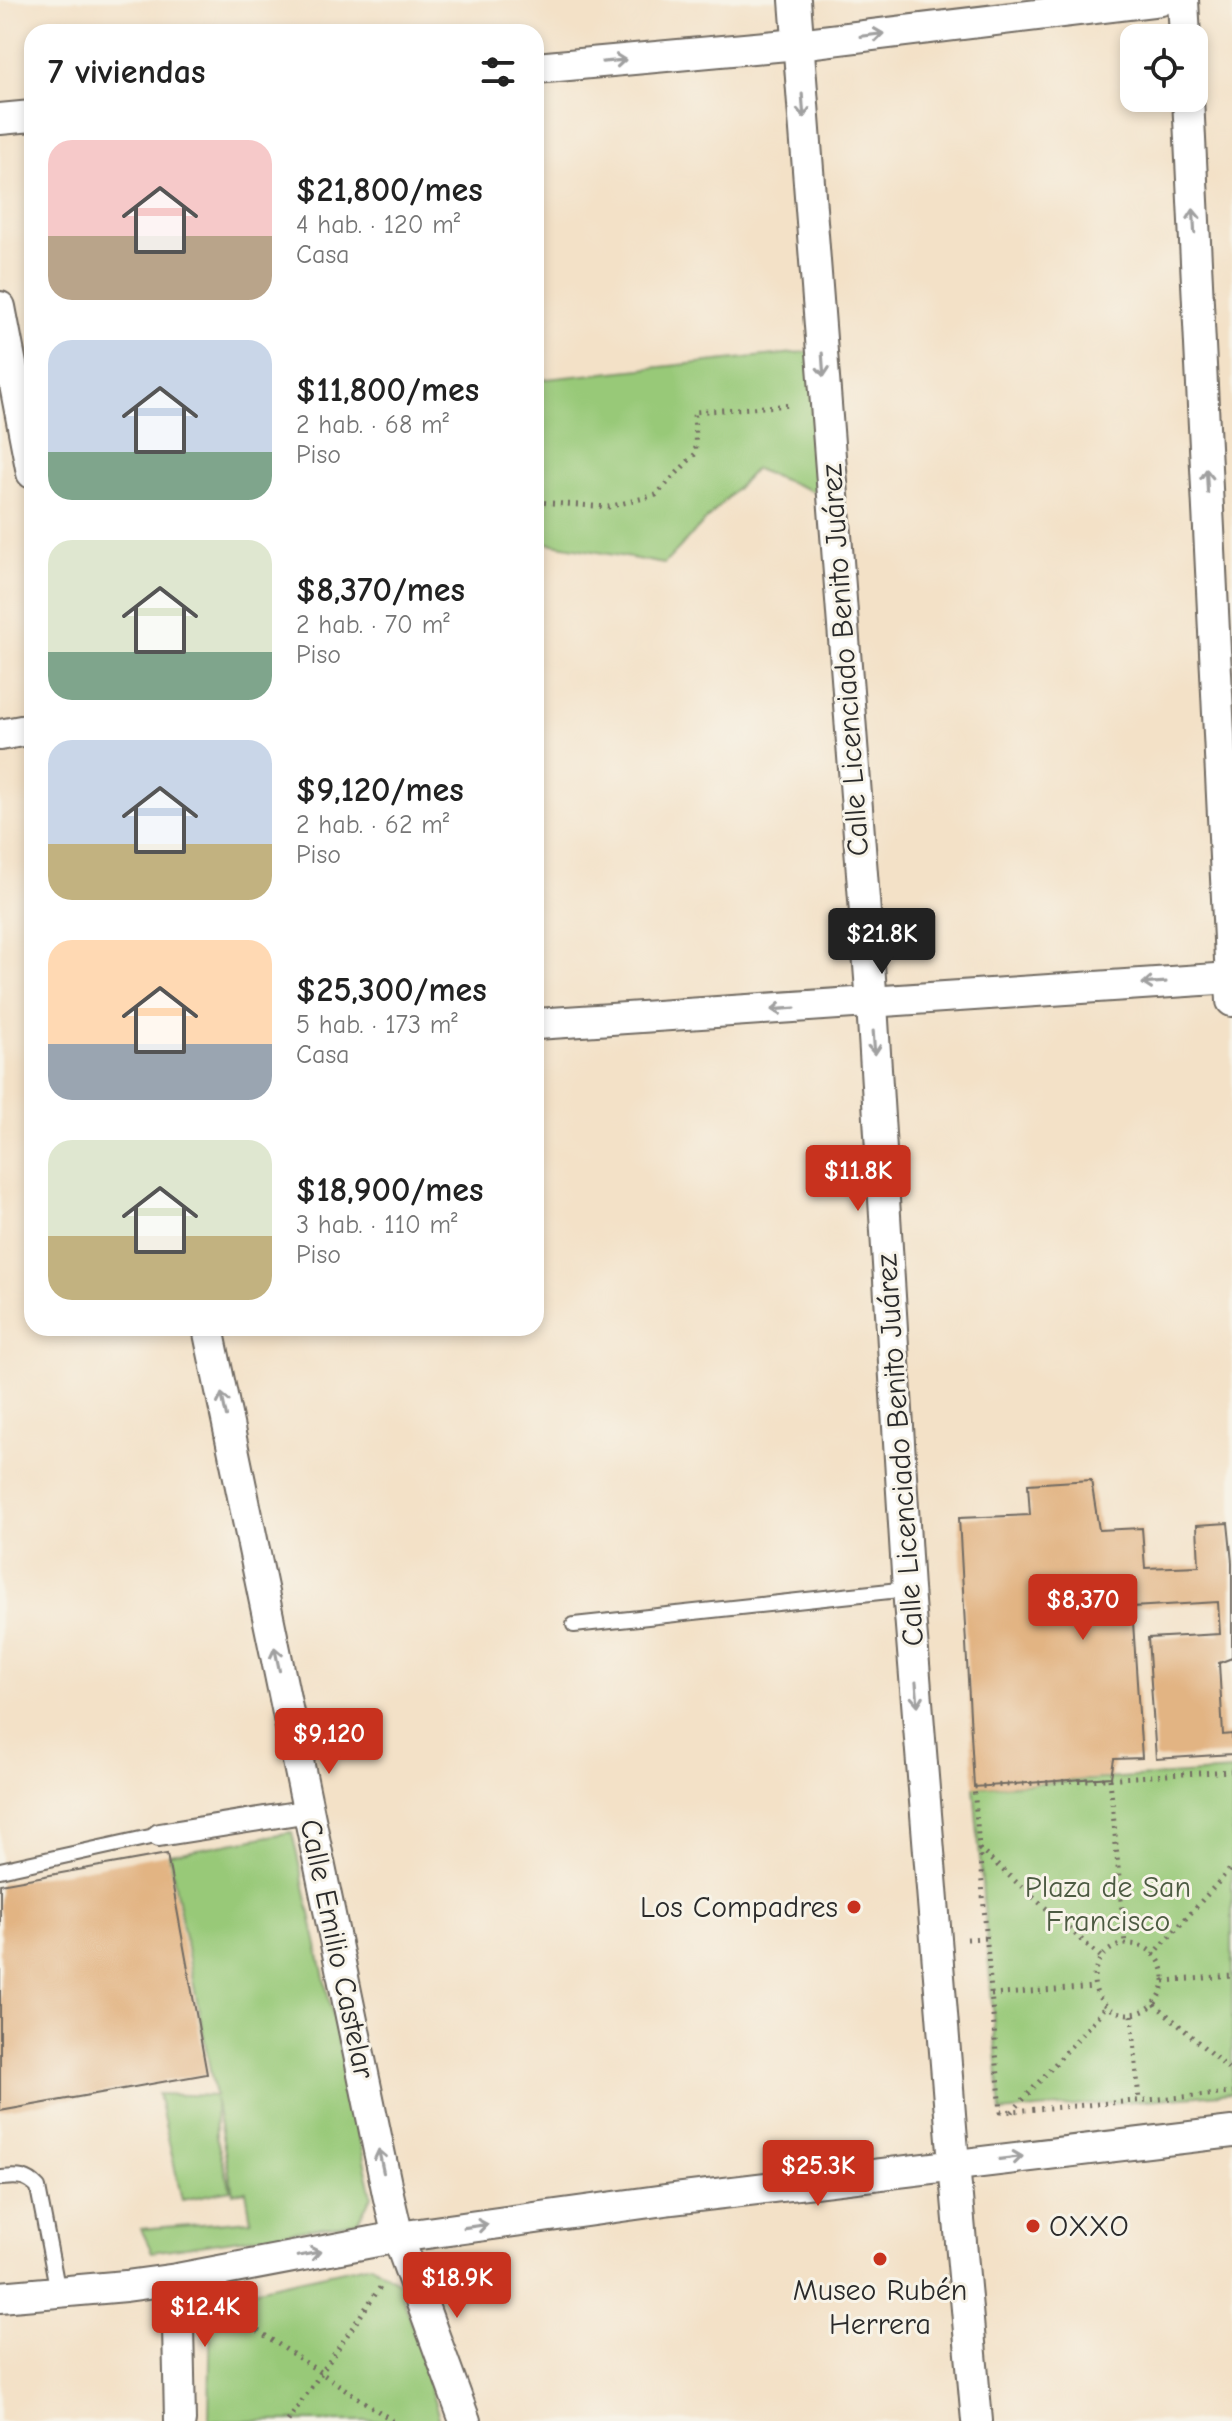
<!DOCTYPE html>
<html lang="es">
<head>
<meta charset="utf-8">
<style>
	body { margin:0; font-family:"Comic Neue",sans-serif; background:#f2f2f2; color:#222; height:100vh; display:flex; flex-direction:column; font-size:30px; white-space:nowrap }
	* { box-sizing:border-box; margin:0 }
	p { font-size:26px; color:#767676 }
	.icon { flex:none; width:44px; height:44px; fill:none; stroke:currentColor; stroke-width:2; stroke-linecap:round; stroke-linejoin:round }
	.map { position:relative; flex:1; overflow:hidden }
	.drawer { position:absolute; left:24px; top:24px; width:520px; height:1312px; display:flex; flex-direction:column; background:#fff; border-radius:24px; box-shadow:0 4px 12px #0003 }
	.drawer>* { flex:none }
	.buttons { position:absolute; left:1120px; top:24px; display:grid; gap:16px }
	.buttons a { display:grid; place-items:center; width:88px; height:88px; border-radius:16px; background:#fff; box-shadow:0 4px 12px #0003; font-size:40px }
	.price { position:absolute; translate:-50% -68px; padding:0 18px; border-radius:8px; background:#c8321e; color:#fff; font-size:26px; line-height:52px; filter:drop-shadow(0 2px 4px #0008) }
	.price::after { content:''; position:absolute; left:50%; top:48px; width:24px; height:18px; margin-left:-12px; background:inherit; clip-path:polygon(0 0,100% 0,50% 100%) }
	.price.current { background:#222; color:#fff }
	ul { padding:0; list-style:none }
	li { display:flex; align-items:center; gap:24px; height:200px; padding:0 24px }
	li span { display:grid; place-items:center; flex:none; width:224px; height:160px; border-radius:24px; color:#555 }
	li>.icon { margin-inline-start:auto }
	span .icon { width:96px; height:96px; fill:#fffc; stroke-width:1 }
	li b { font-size:34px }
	h2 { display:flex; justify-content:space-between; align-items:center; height:96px; padding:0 24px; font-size:34px }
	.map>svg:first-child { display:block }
	.green { fill:#98c978; stroke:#627a52; stroke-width:2 }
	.building { fill:#e2b483 }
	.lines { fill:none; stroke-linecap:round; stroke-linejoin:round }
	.service-casing { stroke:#716b62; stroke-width:18 }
	.pedestrian-casing { stroke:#716b62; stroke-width:26 }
	.minor-casing { stroke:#716b62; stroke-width:34 }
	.path { stroke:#716b62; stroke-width:5; stroke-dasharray:2 6; stroke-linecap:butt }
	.service { stroke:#fff; stroke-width:14 }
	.pedestrian { stroke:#fff; stroke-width:22 }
	.minor { stroke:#fff; stroke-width:30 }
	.oneway { stroke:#a0a0a0 }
	.poi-dot { fill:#c8321e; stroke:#f7f3e8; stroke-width:3 }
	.labels { text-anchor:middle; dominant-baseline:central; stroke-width:6; stroke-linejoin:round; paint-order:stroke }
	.street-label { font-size:30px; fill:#2b2b2b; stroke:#f7f3e8 }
	.park-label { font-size:30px; fill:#4c5a42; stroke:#f7f3e8 }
	.poi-label { font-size:30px; fill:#2b2b2b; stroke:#f7f3e8; text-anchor:end }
</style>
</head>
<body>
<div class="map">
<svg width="1232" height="2421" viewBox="0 0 1232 2421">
	<rect width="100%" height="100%" fill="#f7f3e8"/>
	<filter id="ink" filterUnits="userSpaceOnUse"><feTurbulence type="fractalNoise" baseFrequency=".0125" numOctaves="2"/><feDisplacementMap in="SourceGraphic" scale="16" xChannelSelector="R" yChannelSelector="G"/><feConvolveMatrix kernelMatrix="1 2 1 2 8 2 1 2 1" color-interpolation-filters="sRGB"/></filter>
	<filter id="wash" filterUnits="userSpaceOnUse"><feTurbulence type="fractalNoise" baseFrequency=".006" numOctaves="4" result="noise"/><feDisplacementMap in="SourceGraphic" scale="32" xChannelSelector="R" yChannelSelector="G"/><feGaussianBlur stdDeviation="1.8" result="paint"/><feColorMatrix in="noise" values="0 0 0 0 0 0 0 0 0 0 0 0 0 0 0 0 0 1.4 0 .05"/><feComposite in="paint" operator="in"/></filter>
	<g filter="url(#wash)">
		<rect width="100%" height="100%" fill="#f3e1c7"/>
		<g class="green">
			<path d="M822 350 833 499 755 469 664 564 536 541V370L537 380Z"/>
			<path d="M1232 1771V2093L1001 2112 974 1787Z"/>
			<path d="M292 1832 372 2196 357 2222 152 2252 141 2229 251 2220 246 2191 233 2193 215 2099 216 2137 231 2190 182 2200 158 2094 215 2096 169 1854Z"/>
			<path d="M371 2264 399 2283 440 2421H209L211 2299Z"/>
		</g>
		<g id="blocks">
			<g class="building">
				<path d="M1091 1480 1099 1530 1142 1528 1145 1568 1199 1566 1197 1525 1228 1523 1232 1562V1658L1219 1663 1223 1735 1232 1734V1754L1156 1759 1148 1638 1220 1634 1218 1602 1132 1607 1142 1758 1114 1759 1111 1777 974 1787 959 1518 1030 1515 1028 1484Z"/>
				<path d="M167 1854 207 2074 0 2111V1884Z"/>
			</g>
		</g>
	</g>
	<g filter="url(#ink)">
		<use href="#blocks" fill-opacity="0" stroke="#716b62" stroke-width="2"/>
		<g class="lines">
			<defs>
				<g id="service">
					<path d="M574 1625 908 1589"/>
					<path d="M0 1870 159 1835"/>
					<path d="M0 2178C17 2177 26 2175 38 2188L58 2292"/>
				</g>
				<path id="pedestrian" d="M159 1835 309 1811"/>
				<g id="minor">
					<path d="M795 0 872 1004 908 1589 954 2164 977 2421"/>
					<path d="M1183 0 1185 38"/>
					<path d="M536 68 798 44 1161 0"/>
					<path d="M1188 98 1232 1001"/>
					<path d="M0 119 32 116"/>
					<path d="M0 307 32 473"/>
					<path d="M0 735 32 729"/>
					<path d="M536 1024 1232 978"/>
					<path d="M208 1328 388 2194 398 2237 465 2421"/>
					<path d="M177 2279 180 2421"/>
					<path d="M0 2297 126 2286 177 2279 398 2237 665 2200 1232 2132"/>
				</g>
			</defs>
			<use href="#service" class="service-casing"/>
			<use href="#pedestrian" class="pedestrian-casing"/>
			<use href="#minor" class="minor-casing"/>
			<g class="path">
				<path d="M536 502 608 507 656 495 696 453 694 412 793 405"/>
				<path d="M1232 1771 974 1787 1001 2112 1232 2093"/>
				<path d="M1110 1779 1125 1944"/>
				<path d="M979 1849 1101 1957"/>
				<path d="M967 1939 986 1938"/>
				<circle cx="1129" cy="1979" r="35"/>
				<path d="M1153 1955 1232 1867"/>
				<path d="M1164 1981 1232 1976"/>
				<path d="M991 1995 1094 1987"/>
				<path d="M1155 2004 1232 2072"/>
				<path d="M1132 2015 1139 2101"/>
				<path d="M1012 2112 1106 2007"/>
				<path d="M218 2304 393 2421"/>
				<path d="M288 2421 381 2286"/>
			</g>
			<use href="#service" class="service"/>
			<use href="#pedestrian" class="pedestrian"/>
			<use href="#minor" class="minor"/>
		</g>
		<defs><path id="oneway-shaft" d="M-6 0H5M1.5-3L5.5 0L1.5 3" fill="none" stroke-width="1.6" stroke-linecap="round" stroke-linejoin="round" transform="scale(2)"/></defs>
		<g class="oneway">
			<use href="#oneway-shaft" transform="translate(872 35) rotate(-7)"/>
			<use href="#oneway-shaft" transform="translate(614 61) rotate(-5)"/>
			<use href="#oneway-shaft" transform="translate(803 106) rotate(86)"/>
			<use href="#oneway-shaft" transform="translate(1194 221) rotate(-93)"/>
			<use href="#oneway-shaft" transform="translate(823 365) rotate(86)"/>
			<use href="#oneway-shaft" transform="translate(1207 481) rotate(-93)"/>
			<use href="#oneway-shaft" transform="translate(1154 983) rotate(176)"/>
			<use href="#oneway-shaft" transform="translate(783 1009) rotate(176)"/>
			<use href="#oneway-shaft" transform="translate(874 1043) rotate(86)"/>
			<use href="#oneway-shaft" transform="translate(224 1405) rotate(-102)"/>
			<use href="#oneway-shaft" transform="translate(277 1659) rotate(-102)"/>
			<use href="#oneway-shaft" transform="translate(917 1694) rotate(85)"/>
			<use href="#oneway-shaft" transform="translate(1011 2158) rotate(-7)"/>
			<use href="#oneway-shaft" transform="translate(381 2161) rotate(-102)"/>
			<use href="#oneway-shaft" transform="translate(476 2226) rotate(-8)"/>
			<use href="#oneway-shaft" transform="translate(309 2254) rotate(-11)"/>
		</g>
	</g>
	<g class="poi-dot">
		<circle cx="854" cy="1907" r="8"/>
		<circle cx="1033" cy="2226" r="8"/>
		<circle cx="880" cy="2259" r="8"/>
	</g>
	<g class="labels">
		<g class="street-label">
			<text transform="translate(845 660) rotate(-94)">Calle Licenciado Benito Juárez</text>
			<text transform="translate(900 1450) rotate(-94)">Calle Licenciado Benito Juárez</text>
			<text transform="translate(337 1949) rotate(78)">Calle Emilio Castelar</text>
		</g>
		<g class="park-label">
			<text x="1108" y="1887">Plaza de San<tspan x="1108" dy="34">Francisco</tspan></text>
		</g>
		<g class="poi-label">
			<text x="838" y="1907">Los Compadres</text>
			<text x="1049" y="2226" text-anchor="start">OXXO</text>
			<text x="880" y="2290" text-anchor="middle">Museo Rubén<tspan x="880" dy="34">Herrera</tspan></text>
		</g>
	</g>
</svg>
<div class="buttons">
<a><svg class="icon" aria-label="locate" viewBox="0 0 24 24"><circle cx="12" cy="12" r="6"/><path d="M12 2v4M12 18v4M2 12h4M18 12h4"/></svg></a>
</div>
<b class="price current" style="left:882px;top:976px">$21.8K</b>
<b class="price" style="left:858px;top:1213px">$11.8K</b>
<b class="price" style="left:1083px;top:1642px">$8,370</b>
<b class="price" style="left:329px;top:1776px">$9,120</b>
<b class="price" style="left:818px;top:2208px">$25.3K</b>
<b class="price" style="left:457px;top:2320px">$18.9K</b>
<b class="price" style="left:205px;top:2349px">$12.4K</b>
<section class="drawer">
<h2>7 viviendas<svg class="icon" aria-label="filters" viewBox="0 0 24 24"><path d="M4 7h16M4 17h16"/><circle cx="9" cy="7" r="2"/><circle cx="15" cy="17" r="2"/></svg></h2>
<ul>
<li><span style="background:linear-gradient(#f6c9c9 60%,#b9a48a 0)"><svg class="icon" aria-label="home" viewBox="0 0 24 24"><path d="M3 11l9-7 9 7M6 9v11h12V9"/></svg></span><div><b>$21,800/mes</b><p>4 hab. · 120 m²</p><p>Casa</p></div></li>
<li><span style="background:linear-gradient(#c9d6e8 70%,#7fa58c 0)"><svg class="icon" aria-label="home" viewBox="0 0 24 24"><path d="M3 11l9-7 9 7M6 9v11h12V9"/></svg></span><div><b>$11,800/mes</b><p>2 hab. · 68 m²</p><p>Piso</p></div></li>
<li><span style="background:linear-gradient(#dfe7d0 70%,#7fa58c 0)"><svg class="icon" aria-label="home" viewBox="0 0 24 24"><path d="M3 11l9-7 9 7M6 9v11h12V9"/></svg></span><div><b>$8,370/mes</b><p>2 hab. · 70 m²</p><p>Piso</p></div></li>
<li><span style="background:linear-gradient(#c9d6e8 65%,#c2b280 0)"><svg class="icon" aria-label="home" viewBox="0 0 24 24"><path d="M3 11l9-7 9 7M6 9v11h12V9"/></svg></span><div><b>$9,120/mes</b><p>2 hab. · 62 m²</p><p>Piso</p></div></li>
<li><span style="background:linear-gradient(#ffd9b3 65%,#9aa5b1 0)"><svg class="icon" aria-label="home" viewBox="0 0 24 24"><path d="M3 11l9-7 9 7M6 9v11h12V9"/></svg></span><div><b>$25,300/mes</b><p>5 hab. · 173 m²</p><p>Casa</p></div></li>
<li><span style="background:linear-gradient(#dfe7d0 60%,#c2b280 0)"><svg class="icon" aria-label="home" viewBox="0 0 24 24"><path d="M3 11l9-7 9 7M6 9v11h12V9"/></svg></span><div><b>$18,900/mes</b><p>3 hab. · 110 m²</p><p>Piso</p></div></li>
</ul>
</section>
</div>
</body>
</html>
